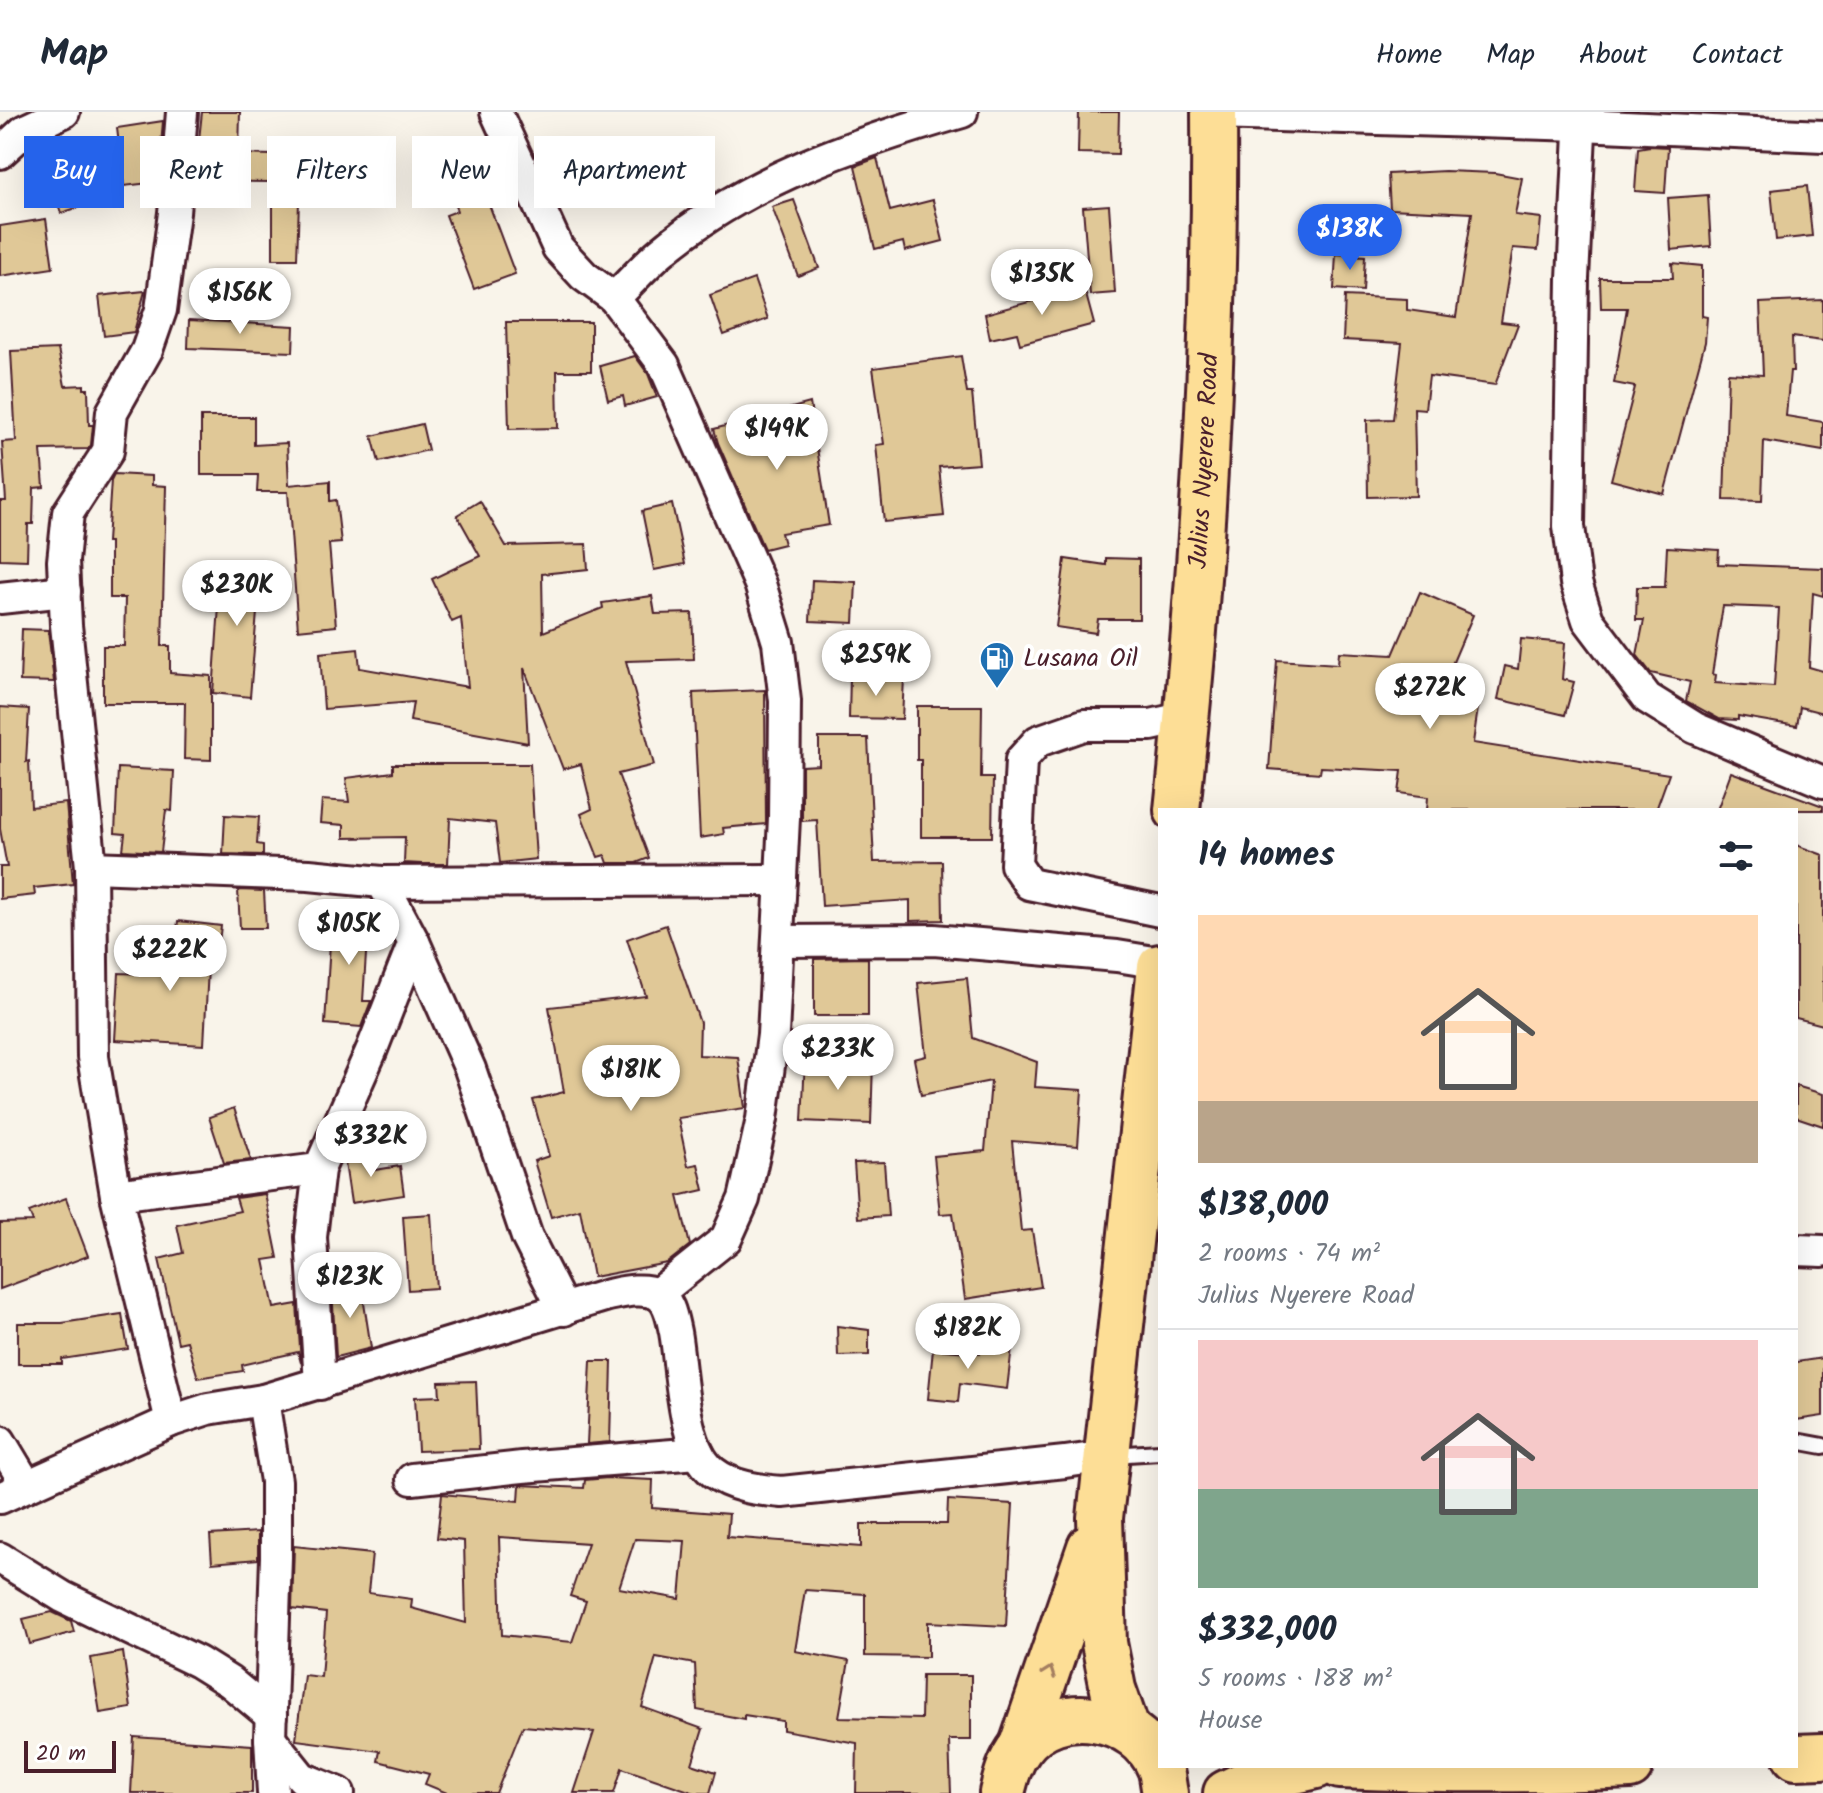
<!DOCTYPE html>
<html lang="en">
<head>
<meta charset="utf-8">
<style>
	body { margin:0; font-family:Kalam,sans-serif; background:#f2f2f3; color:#1f2937; height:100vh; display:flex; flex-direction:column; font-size:30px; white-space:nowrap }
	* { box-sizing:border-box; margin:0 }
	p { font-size:26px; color:#747a83 }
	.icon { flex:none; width:44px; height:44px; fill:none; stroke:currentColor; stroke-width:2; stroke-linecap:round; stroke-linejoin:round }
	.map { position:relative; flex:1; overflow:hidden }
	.panel { position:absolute; left:1158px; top:696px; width:640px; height:960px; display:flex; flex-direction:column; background:#fff; border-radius:0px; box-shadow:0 8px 32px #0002 }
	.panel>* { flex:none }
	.banner { position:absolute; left:24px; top:24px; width:760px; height:72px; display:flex; gap:16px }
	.scale { position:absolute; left:24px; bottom:20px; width:92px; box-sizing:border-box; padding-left:8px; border:4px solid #4a1f2b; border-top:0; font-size:22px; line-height:28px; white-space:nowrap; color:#4a1f2b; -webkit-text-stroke:6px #fff; paint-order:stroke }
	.price { position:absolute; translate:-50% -68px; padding:0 18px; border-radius:28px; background:#fff; color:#222; font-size:26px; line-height:52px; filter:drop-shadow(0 2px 4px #0008) }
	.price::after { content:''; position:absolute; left:50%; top:48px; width:24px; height:18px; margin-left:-12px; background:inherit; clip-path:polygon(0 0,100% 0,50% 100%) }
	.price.current { background:#2563eb; color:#fff }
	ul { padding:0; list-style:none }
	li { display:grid; align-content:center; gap:16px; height:424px; padding:0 40px }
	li+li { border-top:2px solid #e0e1e3 }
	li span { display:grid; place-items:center; height:248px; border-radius:0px; color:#555 }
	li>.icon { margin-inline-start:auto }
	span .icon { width:144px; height:144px; fill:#fffc; stroke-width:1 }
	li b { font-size:34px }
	h2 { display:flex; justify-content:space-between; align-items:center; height:96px; padding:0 40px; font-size:34px }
	.tag { padding:0 28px; border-radius:0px; background:#fff; box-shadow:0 8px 32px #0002; font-size:28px; line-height:72px }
	.tag.current { background:#2563eb; color:#fff }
	header { display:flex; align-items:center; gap:48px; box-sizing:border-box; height:112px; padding:0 40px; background:#fff; border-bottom:2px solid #e0e1e3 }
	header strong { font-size:38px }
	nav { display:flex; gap:44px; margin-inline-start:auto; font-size:28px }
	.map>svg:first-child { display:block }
	.building { fill:#e0c897; stroke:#4a1f2b; stroke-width:2; fill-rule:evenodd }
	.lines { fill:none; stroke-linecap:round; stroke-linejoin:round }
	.lane-casing { stroke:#4a1f2b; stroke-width:20 }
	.street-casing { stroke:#4a1f2b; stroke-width:36 }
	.primary-casing { stroke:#4a1f2b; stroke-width:50 }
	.highway-casing { stroke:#4a1f2b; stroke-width:50 }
	.lane { stroke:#fff; stroke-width:14 }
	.street { stroke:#fff; stroke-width:30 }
	.primary { stroke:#fdde96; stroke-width:44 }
	.highway { stroke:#fdde96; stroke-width:44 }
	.oneway { stroke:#a47e60 }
	.labels { text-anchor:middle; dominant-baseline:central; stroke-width:8; stroke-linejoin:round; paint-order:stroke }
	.street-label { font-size:26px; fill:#4a1f2b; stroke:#fff }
	.poi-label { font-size:26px; fill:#4a1f2b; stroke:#fff; text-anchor:start }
</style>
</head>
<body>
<header>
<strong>Map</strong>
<nav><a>Home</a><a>Map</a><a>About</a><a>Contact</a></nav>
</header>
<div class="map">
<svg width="1823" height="1681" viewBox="0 0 1823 1681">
	<rect width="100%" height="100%" fill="#f9f4ea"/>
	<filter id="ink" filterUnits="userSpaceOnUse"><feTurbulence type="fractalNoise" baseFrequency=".0125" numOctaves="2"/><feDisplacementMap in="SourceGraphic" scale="16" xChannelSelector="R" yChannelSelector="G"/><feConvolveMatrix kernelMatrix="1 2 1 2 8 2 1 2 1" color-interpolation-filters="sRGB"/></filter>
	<g filter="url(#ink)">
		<g class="building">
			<path d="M202 0H240L239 42 272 43 271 70 201 69V64L195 65Z"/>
			<path d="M1079 0H1119L1118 42 1078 41Z"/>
			<path d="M163 9 158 70 124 74 117 16Z"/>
			<path d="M74 26 91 79H85L89 92 61 101 40 37Z"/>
			<path d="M1650 34 1668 35 1665 81 1635 79 1638 36Z"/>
			<path d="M877 46 890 99 933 88 943 129 905 139 903 130 875 137 855 54Z"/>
			<path d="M1445 59 1495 61 1522 66 1515 103 1541 106 1538 138 1513 136 1501 210 1518 212 1495 273 1429 264 1425 297 1414 296 1416 384 1368 385 1367 308 1393 307 1402 231 1343 228 1345 184 1407 187V198L1456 205 1472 101 1390 97 1388 62Z"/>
			<path d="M474 63 484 89 487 87 515 162 474 177 446 103 457 99 447 73Z"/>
			<path d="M1807 74 1812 124 1776 128 1771 78Z"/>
			<path d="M1708 83 1711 134 1671 138 1668 86Z"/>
			<path d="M794 88 819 156 798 164 772 95Z"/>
			<path d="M273 89H299L297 147H273Z"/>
			<path d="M1109 93 1115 181 1090 183 1083 95Z"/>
			<path d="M46 107 53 156 0 164V114Z"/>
			<path d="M1336 142 1365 144 1363 179 1334 177Z"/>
			<path d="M1672 151 1702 154V204L1707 205 1705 230 1664 382 1611 368 1635 275 1614 271 1627 196H1601L1600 166H1673Z"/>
			<path d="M754 167 768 207 724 223 710 183Z"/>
			<path d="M1084 175 1094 212 1020 232 1017 221 990 227 985 202Z"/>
			<path d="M145 179 134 220 104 224 99 184Z"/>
			<path d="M1823 188V229L1792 225 1793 259H1790L1786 304 1823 310V339L1764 329 1762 389 1724 388 1728 261 1763 263 1760 191Z"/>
			<path d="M189 208 294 214 293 240 188 236Z"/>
			<path d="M506 210H591V259H557L558 316 509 317Z"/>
			<path d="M58 237 65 274 84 273V277H88L89 313H93L91 333 88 337 41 338 44 375 34 376 33 412H28L27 448 0 447V389H6L2 330 16 329 11 239Z"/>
			<path d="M635 244 648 262 657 285 625 294 623 284 608 288 600 254Z"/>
			<path d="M961 244 967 281H972L979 352 939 355 944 404 884 410 876 333 884 332 873 256Z"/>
			<path d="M810 291 829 413 781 421 784 432 764 437 718 331 714 317Z"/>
			<path d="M201 305H254V333L287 331 289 373 330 369V389L336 388 341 431 329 432 336 514 298 518 288 380H257L258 363H201Z"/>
			<path d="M422 312 428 338 379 350 372 324Z"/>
			<path d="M114 362 152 364V373L166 374 162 534H170V561L211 564V648L184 647 185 591H103V534H124L125 486H110V430H107L111 368Z"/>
			<path d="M480 389 506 434 586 432 588 457 542 462 543 520 603 496 602 491 652 484 655 502 692 501 694 547 626 549 654 653 618 662 649 746 636 751H608L605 743 598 745 581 702 592 697 581 652 563 657 524 556 528 631 410 609 413 590 324 597 320 541 358 537 360 556 468 575 461 506 452 510 432 467 480 444 457 403Z"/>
			<path d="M672 392 685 452 654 458 642 399Z"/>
			<path d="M1667 435 1719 438 1718 452 1823 456V484L1813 481 1809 555 1823 559V601L1800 595 1797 614 1738 604V608L1719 607 1686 589 1690 570 1651 561 1637 543 1644 508H1636L1637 475H1665ZM1723 494 1779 496 1774 575 1715 571 1716 563 1712 562Z"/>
			<path d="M1106 446 1139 447V507H1098L1096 521 1056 515 1065 447 1106 453Z"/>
			<path d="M222 450 261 452 250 585 213 581Z"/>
			<path d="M812 468 856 470 854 511 810 509Z"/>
			<path d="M1420 480 1473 503 1436 590 1478 596 1473 631 1669 662 1656 698H1427L1428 685 1399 681 1402 659 1321 655 1320 661 1269 657 1277 548 1338 552 1339 540 1393 543Z"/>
			<path d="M22 517 48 518 54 570 20 569Z"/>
			<path d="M1521 527 1565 531 1562 567 1574 570 1565 603 1498 587 1505 554 1518 557Z"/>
			<path d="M850 564 904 566 902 607 849 606Z"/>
			<path d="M765 578 766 712 723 716 724 722 700 726 693 581Z"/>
			<path d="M917 594H982L981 666H993L992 725H921V648H917Z"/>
			<path d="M0 595 29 597 26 650 29 649 31 695 66 691 73 772 34 776 35 783 0 787V755H7L0 717Z"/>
			<path d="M819 626H868L874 750 942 749 943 808 910 809V788L822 794 817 708 802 709V654L819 653Z"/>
			<path d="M393 652H530L536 747 500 751 495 711 450 706 448 752H422L404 751 405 725 344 726V713L320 711 322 688 349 690 346 666 393 660Z"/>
			<path d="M118 656 174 659 172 699 166 698 161 740 123 738 125 722 115 721Z"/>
			<path d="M1731 660 1823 694V698H1717Z"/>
			<path d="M225 703 259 705 257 732 263 733V743L223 742Z"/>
			<path d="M1796 733 1823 743V913L1796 906Z"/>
			<path d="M238 778 264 779 266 816H240Z"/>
			<path d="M332 798 378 800 376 827 367 826 363 889H371L361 915 325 912Z"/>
			<path d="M178 809 221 814 218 838 209 837 204 933 115 928 119 861 171 863Z"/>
			<path d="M666 813 700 911 699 943 738 945 745 996 678 1006 688 1054 698 1052 704 1078 678 1084 690 1133 667 1151 593 1165 580 1097 551 1105 534 1049 549 1044 533 988 564 980 549 895 646 884 627 827Z"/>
			<path d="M868 846V904H814V847Z"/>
			<path d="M967 866 973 926 1037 950 1035 975 1082 978 1078 1034 1012 1029 1021 1119 1032 1118 1041 1175 965 1187 953 1101 940 1102 934 1044 985 1039 991 969 921 983 914 947 926 944 918 871Z"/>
			<path d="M805 948 873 951 871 1012 802 1009Z"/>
			<path d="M1796 974 1823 982V1014L1796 1005Z"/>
			<path d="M234 996 251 1048 224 1051 209 1005Z"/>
			<path d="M372 1038 375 1058 400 1054 404 1083 351 1091 344 1044Z"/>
			<path d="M884 1050 888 1104 858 1106 854 1051Z"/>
			<path d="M265 1082 278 1146 264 1148 274 1196 297 1192 301 1251 298 1240 242 1253 243 1259 198 1266 187 1229 178 1231 159 1147 183 1141 177 1113 240 1099 236 1086Z"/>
			<path d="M66 1086 88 1144 0 1177V1111L33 1110 29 1100Z"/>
			<path d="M431 1102 436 1176 408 1178 403 1104Z"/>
			<path d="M361 1172 371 1236 336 1245 332 1176Z"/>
			<path d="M122 1202 128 1237 62 1247V1252H18V1211H62Z"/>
			<path d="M837 1214 869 1218V1243L838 1244Z"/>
			<path d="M982 1231 1012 1235 1007 1277 960 1271 958 1290 928 1287 933 1237 980 1241Z"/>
			<path d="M1823 1246V1304L1796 1308V1250Z"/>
			<path d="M591 1249H612L610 1330 587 1332Z"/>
			<path d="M476 1269 479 1337 418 1339 415 1285 440 1284 439 1270Z"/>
			<path d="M608 1366 653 1368 652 1396 729 1402 727 1425 861 1435V1412H947L948 1388 1013 1392 1006 1514 928 1510V1545L865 1544V1482L805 1478 795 1539 849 1549 839 1605 921 1607 922 1563H971V1628H949L951 1681H856L857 1631 783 1618V1609L744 1603V1607L697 1598 695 1552 656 1545 642 1595 703 1617 692 1652 716 1660 710 1681H695L622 1656 614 1681H574L594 1620 523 1614 496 1681H447L425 1672 429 1662 378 1649 380 1639 296 1628 304 1563 321 1565 326 1501 292 1497 294 1434 372 1442 368 1481 412 1487 411 1496 466 1511 464 1429 437 1426 442 1382 519 1389 520 1373 584 1376 585 1368ZM499 1425 588 1431 570 1484 586 1489 572 1530 502 1523ZM635 1427 685 1429 680 1487 619 1476Z"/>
			<path d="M258 1420V1447L212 1451 210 1423Z"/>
			<path d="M52 1500 71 1509 74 1520 30 1532 23 1507Z"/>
			<path d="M123 1540 131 1596 100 1601 91 1546Z"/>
			<path d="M134 1625 252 1633V1681H131Z"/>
		</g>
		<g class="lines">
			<defs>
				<g id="lane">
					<path d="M1796 1329 1823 1334"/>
					<path d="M1111 1343 1160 1340"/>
				</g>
				<g id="street">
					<path d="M496 0 558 136 584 164 614 186 664 253 760 472 778 530 785 589 784 706 773 923 762 1007 744 1087 726 1127 657 1182"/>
					<path d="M1581 0 1573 167 1569 414 1576 471 1588 508 1647 586 1695 616 1823 670"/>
					<path d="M1214 2 1581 13 1823 24"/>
					<path d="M0 41 25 18 64 0"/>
					<path d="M614 186C630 171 645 153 662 139 746 68 858 30 962 0"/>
					<path d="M0 486 65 479"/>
					<path d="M91 755 309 763 382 770 781 768"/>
					<path d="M382 770 414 830 470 957 527 1125 564 1198"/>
					<path d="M1160 799 1029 772 1016 753 1021 648 1038 629 1084 613H1151L1187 605"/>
					<path d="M778 829 934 828 1117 844 1160 851"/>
					<path d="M116 1083 319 1057"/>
					<path d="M1796 1138 1823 1139"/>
					<path d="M320 1272 311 1125 319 1057 372 937 414 830"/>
					<path d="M263 1288 276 1369V1445L270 1626 273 1681"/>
					<path d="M171 1309 116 1083 93 945 91 755 66 513 63 449 68 401 108 339 112 300 147 238 161 198 174 101 182 0"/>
					<path d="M0 1329 27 1374"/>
					<path d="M412 1367 522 1355 698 1341"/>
					<path d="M0 1386 171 1309 208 1297 263 1288 608 1183C623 1180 642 1175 657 1182 670 1189 672 1207 675 1220 682 1257 681 1335 713 1360 732 1375 759 1378 782 1380L1065 1350 1107 1344"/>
					<path d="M0 1446 63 1485 198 1550 230 1570 271 1604"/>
					<path d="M270 1626 302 1666 339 1681"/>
				</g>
				<g id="primary">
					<path d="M1796 1645 1823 1644"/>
					<path d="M1340 1654C1437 1658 1533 1659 1630 1654"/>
					<path d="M1226 1681 1251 1669 1316 1654"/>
				</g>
				<g id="highway">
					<path id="s1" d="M1177 698C1202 466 1216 233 1214 0"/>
					<path d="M1127 1617 1113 1577 1104 1531 1100 1406 1160 855"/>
					<path d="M1022 1633 1090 1435"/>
					<path d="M1002 1681C1006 1664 1010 1649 1021 1635 1057 1587 1138 1602 1160 1656 1163 1664 1163 1673 1165 1681"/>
				</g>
			</defs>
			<use href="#lane" class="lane-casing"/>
			<use href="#street" class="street-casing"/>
			<use href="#primary" class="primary-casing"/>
			<use href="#highway" class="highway-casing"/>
			<use href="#lane" class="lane"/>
			<use href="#street" class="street"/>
			<use href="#primary" class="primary"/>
			<use href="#highway" class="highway"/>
		</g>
		<defs><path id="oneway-chevron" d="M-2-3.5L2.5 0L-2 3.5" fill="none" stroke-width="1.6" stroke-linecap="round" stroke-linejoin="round" transform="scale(2)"/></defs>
		<use class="oneway" href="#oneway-chevron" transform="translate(1049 1560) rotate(-70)"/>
	</g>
	<defs>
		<symbol id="fuel-pin" viewBox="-11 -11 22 30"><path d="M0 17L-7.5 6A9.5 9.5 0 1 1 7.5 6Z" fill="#1f6fb2" stroke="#fff"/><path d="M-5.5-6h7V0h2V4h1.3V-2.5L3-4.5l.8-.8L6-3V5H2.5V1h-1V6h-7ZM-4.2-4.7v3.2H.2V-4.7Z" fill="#fff"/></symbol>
	</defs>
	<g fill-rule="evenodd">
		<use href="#fuel-pin" x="977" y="527" width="40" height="54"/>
	</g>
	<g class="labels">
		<g class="street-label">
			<text stroke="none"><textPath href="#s1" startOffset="350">Julius Nyerere Road</textPath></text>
		</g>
		<g class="poi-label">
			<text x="1023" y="547">Lusana Oil</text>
		</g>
	</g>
</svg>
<div class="scale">20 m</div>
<b class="price current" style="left:1350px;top:160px">$138K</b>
<b class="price" style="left:1042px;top:205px">$135K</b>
<b class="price" style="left:240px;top:224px">$156K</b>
<b class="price" style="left:777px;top:360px">$149K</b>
<b class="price" style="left:237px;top:516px">$230K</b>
<b class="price" style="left:876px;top:586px">$259K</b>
<b class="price" style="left:1430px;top:619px">$272K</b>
<b class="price" style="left:349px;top:855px">$105K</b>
<b class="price" style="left:170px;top:881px">$222K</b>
<b class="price" style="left:838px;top:980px">$233K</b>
<b class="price" style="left:631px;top:1001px">$181K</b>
<b class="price" style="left:371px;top:1067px">$332K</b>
<b class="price" style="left:350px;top:1208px">$123K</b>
<b class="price" style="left:968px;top:1259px">$182K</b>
<div class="banner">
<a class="tag current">Buy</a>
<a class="tag">Rent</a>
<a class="tag">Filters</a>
<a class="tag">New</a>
<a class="tag">Apartment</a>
</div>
<section class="panel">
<h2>14 homes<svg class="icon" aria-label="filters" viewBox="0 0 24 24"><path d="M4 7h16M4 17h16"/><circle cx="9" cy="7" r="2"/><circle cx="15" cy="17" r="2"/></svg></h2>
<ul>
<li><span style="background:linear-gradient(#ffd9b3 75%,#b9a48a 0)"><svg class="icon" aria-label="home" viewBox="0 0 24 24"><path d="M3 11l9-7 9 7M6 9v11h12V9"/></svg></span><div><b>$138,000</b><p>2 rooms · 74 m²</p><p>Julius Nyerere Road</p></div></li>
<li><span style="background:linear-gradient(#f6c9c9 60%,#7fa58c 0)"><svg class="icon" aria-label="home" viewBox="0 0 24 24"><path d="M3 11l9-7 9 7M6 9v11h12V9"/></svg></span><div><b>$332,000</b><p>5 rooms · 188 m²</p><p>House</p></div></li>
</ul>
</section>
</div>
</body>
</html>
